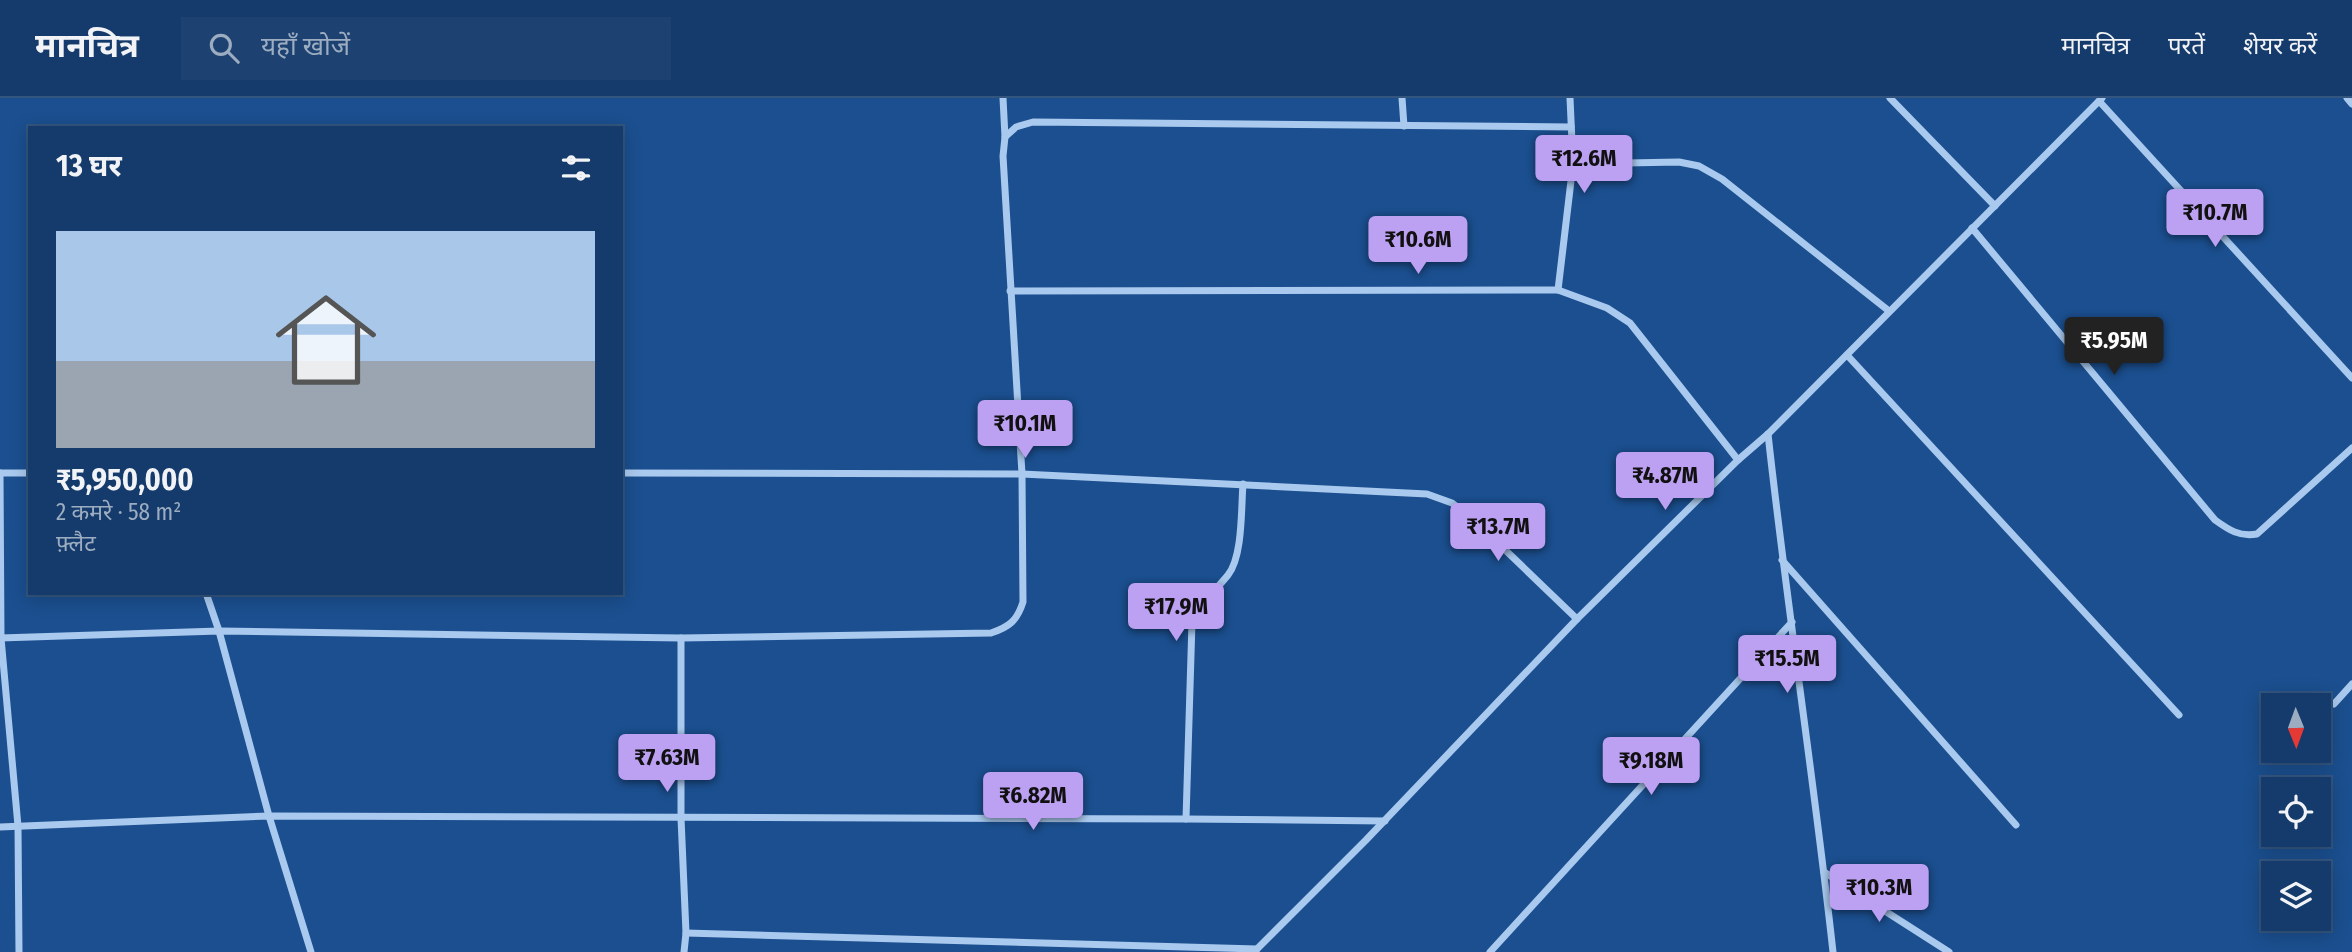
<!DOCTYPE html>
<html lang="hi">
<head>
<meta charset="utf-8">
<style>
	body { margin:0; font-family:"Fira Sans Condensed","Noto Sans Devanagari",sans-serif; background:#1d4271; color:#f1f3f6; height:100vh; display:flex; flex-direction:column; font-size:26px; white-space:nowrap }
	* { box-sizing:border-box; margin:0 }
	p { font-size:23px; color:#9dadc1 }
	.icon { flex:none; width:38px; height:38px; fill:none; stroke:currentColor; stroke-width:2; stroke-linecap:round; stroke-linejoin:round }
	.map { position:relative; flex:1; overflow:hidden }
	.details { position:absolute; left:28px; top:28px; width:595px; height:469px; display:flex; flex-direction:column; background:#143b6b; border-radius:0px; box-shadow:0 4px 18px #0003,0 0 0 2px #33557e }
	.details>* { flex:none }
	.needle { width:46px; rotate:179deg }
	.controls { position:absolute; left:2261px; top:595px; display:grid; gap:14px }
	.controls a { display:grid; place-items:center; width:70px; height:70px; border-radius:0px; background:#143b6b; box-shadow:0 4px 18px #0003,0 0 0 2px #33557e; font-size:35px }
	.price { position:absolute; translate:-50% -60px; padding:0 16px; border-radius:7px; background:#bca0f2; color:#111; font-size:23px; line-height:46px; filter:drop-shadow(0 2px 4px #0008) }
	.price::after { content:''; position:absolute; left:50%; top:42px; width:21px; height:16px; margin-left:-10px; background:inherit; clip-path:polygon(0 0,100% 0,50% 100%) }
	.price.current { background:#222; color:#fff }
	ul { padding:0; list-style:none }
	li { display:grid; align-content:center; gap:14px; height:371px; padding:0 28px }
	li span { display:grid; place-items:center; height:217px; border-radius:0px; color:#555 }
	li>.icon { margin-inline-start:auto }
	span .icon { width:126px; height:126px; fill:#fffc; stroke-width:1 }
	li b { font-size:30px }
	h2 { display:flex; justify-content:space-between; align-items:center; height:84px; padding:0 28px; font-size:30px }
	header { display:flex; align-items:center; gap:42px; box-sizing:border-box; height:98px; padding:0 35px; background:#143b6b; border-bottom:2px solid #33557e }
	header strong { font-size:33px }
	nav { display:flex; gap:38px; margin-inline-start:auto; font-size:24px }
	.search { width:490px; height:63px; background:#1d4271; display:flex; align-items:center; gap:18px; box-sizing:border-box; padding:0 24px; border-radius:0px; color:#9dadc1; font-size:26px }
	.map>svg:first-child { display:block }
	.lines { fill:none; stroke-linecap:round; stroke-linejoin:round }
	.minor { stroke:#a9c9ee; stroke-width:7 }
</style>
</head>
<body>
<header>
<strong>मानचित्र</strong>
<div class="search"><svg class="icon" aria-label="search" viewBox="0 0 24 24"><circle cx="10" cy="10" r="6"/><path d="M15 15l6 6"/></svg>यहाँ खोजें</div>
<nav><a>मानचित्र</a><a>परतें</a><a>शेयर करें</a></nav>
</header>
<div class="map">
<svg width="2352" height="854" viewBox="0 0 2352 854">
	<rect width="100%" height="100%" fill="#1b4f8f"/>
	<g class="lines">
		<g class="minor">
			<path d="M1003 0 1005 39"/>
			<path d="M1402 0 1404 28"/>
			<path d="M1890 0 1995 108"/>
			<path d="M2347 0 2352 6"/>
			<path d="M2099 3 2352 280"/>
			<path d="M1573 66 1679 64 1699 68 1722 81 1889 213"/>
			<path d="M1972 130 2215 422C2229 432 2239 439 2257 436L2352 350"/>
			<path d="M1558 192 1573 66 1570 0"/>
			<path d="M1010 193 1558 192 1607 210 1630 225 1738 362"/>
			<path d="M1847 257 2179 617"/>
			<path d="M1768 336C1787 509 1814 681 1833 854"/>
			<path d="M0 375 1 540 18 728 19 854"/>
			<path d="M0 375H30"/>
			<path d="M621 375 1022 376 1427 396 1452 405 1473 421 1577 521"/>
			<path d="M1782 462 2016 727"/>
			<path d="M206 495 219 533 269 718 311 854"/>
			<path d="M0 540 219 533 681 540 991 535C1009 529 1017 523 1023 504L1022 376 1003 58 1005 39 1016 29 1033 24 1571 29"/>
			<path d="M681 540V720L686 835 684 854"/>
			<path d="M2334 606 2352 586"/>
			<path d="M1186 721 1192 524C1201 505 1215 493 1228 477 1243 458 1241 410 1243 386"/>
			<path d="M0 729 269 718 1186 721 1385 723"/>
			<path d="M1824 774 1949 854"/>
			<path d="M686 835 1257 851"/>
			<path d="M1254 854 1366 742 1577 521 1738 362 1768 336 2102 0"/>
			<path d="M1490 854 1792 524"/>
		</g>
	</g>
</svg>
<div class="controls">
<a><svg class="needle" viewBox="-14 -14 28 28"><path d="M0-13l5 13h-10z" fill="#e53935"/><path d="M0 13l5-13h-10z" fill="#9dadc1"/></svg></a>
<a><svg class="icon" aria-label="locate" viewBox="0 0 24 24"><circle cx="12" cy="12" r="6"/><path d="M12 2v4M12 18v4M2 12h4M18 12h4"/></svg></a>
<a><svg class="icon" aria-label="layers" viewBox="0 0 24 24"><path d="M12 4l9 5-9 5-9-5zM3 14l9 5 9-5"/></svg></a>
</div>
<b class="price" style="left:1584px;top:97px">₹12.6M</b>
<b class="price" style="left:2215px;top:151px">₹10.7M</b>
<b class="price" style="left:1418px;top:178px">₹10.6M</b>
<b class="price current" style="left:2114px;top:279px">₹5.95M</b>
<b class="price" style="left:1025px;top:362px">₹10.1M</b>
<b class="price" style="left:1665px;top:414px">₹4.87M</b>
<b class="price" style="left:1498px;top:465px">₹13.7M</b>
<b class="price" style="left:1176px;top:545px">₹17.9M</b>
<b class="price" style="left:1787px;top:597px">₹15.5M</b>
<b class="price" style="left:667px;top:696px">₹7.63M</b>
<b class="price" style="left:1651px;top:699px">₹9.18M</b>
<b class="price" style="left:1033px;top:734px">₹6.82M</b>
<b class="price" style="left:1879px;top:826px">₹10.3M</b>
<section class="details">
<h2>13 घर<svg class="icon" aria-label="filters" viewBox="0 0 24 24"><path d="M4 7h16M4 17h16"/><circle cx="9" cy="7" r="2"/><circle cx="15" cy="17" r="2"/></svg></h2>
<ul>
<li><span style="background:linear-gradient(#a9c7e8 60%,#9aa5b1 0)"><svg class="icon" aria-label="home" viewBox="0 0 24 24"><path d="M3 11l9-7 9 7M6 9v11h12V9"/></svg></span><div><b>₹5,950,000</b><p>2 कमरे · 58 m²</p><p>फ़्लैट</p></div></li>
</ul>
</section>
</div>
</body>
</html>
